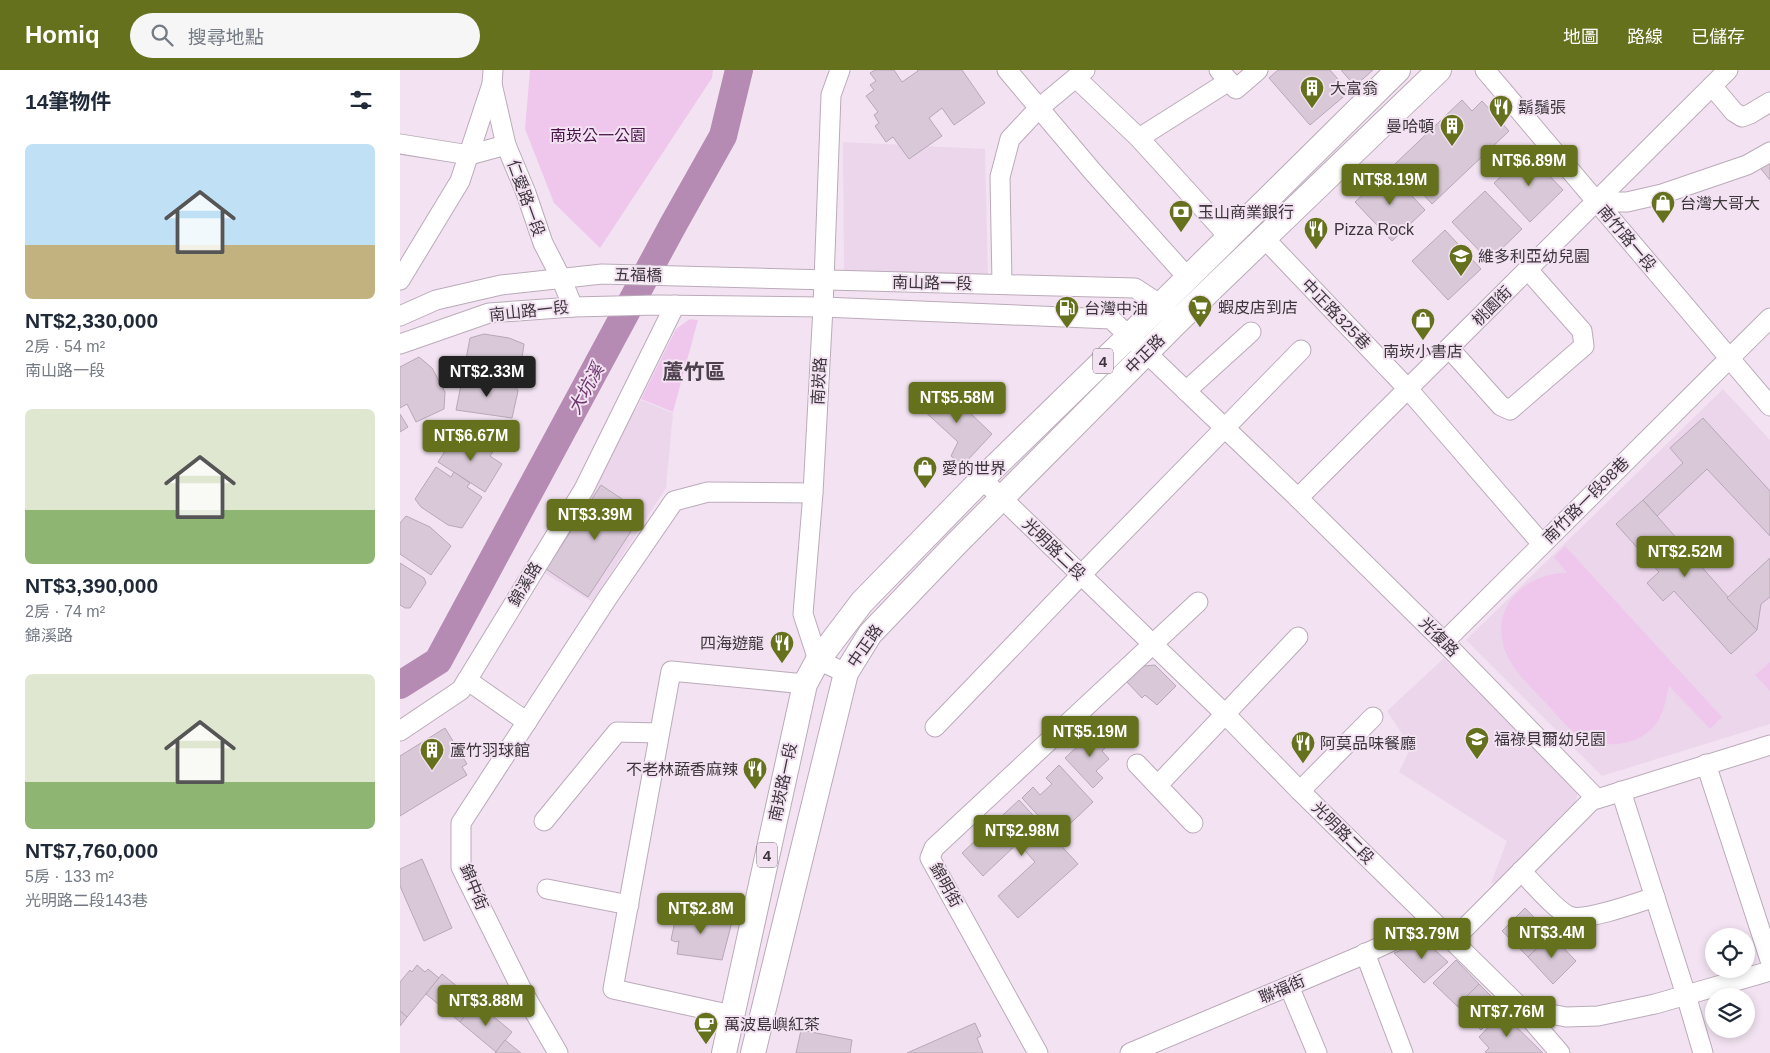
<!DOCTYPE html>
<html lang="zh-TW">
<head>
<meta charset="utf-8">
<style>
	body { margin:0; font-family:Arial,"Noto Sans TC",sans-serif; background:#f6f6f7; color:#1f2937; height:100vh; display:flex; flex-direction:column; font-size:19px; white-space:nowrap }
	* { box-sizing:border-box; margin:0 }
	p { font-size:16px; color:#747a83 }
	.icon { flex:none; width:28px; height:28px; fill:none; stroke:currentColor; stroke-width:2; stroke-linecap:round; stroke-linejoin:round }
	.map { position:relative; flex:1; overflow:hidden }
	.side { display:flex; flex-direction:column; background:#fff; width:400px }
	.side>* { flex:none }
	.buttons { position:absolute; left:1305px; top:858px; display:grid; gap:10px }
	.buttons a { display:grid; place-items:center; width:50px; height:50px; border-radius:50%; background:#fff; box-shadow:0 2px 8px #0003; font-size:25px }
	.price { position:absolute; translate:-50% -42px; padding:0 11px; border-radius:5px; background:#65711c; color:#fff; font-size:16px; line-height:32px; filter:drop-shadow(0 1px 2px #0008) }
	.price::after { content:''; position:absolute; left:50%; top:30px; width:15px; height:11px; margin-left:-8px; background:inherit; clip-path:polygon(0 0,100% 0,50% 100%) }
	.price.selected { background:#222; color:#fff }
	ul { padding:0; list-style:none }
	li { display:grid; align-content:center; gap:10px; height:265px; padding:0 25px }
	li span { display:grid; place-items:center; height:155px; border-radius:8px; color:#555 }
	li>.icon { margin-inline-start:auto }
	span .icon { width:90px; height:90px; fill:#fffc; stroke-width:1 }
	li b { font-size:21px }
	h2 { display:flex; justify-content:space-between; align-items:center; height:60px; padding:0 25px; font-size:21px }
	header { display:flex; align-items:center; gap:30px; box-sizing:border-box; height:70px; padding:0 25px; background:#65711c; color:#fff }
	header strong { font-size:24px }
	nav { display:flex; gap:28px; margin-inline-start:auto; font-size:18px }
	.search { width:350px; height:45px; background:#f6f6f7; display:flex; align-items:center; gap:12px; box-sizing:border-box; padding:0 18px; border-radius:28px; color:#747a83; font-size:19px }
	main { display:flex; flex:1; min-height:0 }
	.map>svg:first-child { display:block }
	.built { fill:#ecd6eb }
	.green { fill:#efc7ed }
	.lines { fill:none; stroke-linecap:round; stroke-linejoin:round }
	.river { stroke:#b58ab3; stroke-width:28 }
	.building { fill:#d9c9d8; stroke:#b7a8b7 }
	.minor-casing { stroke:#bbabba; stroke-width:21 }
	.major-casing { stroke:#bbabba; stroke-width:26 }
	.minor { stroke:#fff; stroke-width:19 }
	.major { stroke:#fff; stroke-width:24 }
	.labels { text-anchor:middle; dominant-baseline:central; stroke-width:4; stroke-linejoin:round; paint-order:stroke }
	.shield { fill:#f3e3f2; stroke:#736a73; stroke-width:1 }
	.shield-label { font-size:15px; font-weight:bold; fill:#3c363c }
	.poi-label { font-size:16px; fill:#3c363c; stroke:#f3e3f2; text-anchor:start }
	.park-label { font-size:16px; fill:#491449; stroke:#f3e3f2 }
	.street-label { font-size:16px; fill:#3c363c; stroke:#f3e3f2 }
	.water-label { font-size:18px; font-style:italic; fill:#6d376d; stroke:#f3e3f2 }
	.district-label { font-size:21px; font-weight:bold; fill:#4d404d; stroke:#f3e3f2 }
</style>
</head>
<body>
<header>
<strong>Homiq</strong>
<div class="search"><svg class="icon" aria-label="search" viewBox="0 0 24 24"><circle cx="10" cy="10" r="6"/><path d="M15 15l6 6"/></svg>搜尋地點</div>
<nav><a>地圖</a><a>路線</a><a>已儲存</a></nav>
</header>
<main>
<section class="side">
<h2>14筆物件<svg class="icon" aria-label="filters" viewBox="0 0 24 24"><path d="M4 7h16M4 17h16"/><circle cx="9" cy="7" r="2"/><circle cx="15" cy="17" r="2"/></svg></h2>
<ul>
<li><span style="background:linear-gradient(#bfe0f5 65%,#c2b280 0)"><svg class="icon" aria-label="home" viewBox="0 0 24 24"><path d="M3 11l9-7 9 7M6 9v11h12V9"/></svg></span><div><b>NT$2,330,000</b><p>2房 · 54 m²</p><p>南山路一段</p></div></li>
<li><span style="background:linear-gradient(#dfe7d0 65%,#8fb573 0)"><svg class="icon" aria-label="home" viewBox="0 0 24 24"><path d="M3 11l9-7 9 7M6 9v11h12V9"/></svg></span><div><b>NT$3,390,000</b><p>2房 · 74 m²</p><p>錦溪路</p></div></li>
<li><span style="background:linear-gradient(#dfe7d0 70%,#8fb573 0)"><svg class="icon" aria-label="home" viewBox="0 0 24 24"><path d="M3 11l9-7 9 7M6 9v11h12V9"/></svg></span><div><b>NT$7,760,000</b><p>5房 · 133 m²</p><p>光明路二段143巷</p></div></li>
</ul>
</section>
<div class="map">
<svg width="1370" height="983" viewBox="0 0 1370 983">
	<rect width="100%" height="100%" fill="#f3e3f2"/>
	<g class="built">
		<path d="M443 72 585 79 588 205 444 207Z"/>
		<path d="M1323 319 1370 370V654L1202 706 1066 570Z"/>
		<path d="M241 330 273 343 266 418 192 532 141 501Z"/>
		<path d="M1044 588 1178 720 1175 737 1097 812 1091 813 1107 771 999 702 1011 677 987 641Z"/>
	</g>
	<g class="green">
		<path d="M130 0H313L312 8 200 178 154 133 125 59Z"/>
		<path d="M290 249 298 250 273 342 241 329 276 259Z"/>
		<path d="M1165 476 1322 647 1310 659 1269 616C1266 628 1264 644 1255 655 1237 678 1199 680 1175 663 1164 655 1151 638 1141 628 1124 610 1106 594 1102 569 1095 530 1132 502 1167 503L1154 487Z"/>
		<path d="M1370 592V621L1355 605Z"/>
	</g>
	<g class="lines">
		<path class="river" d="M0 615 38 591 273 155 323 66 339 0"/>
	</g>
	<g class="building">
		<path d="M475 0H494L502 12 518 1 517 0H562L585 33 554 55 542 38 529 48 542 66 509 89 493 67 486 72 475 56 479 53 474 45 478 42 466 26 474 20 470 15 476 11 470 3Z"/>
		<path d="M878 0H930L949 22 910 55 869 8Z"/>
		<path d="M941 0H973L955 16Z"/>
		<path d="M1062 30 1072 41 1082 31 1109 61 1032 134 995 94Z"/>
		<path d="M1127 82 1163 120 1130 152 1094 113Z"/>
		<path d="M1370 89V110L1357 94Z"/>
		<path d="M989 101 1025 140 992 171 955 132Z"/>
		<path d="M1085 121 1122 159 1089 191 1052 152Z"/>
		<path d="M1045 160 1081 199 1048 230 1012 191Z"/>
		<path d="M84 264 109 268 124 274 119 309 64 300 70 268Z"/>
		<path d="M19 287 32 298 45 322 44 339 16 352 7 334 0 338V297Z"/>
		<path d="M66 307 116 317 118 321 112 348 56 340 62 310Z"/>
		<path d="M542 316 592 364 563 395 551 386 558 372 521 338Z"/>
		<path d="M0 344 8 357 0 362Z"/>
		<path d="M1303 348 1370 421V466L1307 399 1257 446 1243 430 1283 393 1270 378Z"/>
		<path d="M56 364 69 373 73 367 94 380 90 386 102 394 85 422 38 392Z"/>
		<path d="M36 397 51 407 54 402 70 413 67 417 82 427 62 458 48 455 21 437 15 429Z"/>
		<path d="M201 415 243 443 188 527 146 499Z"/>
		<path d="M1243 430 1357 560 1331 584 1274 521 1263 531 1247 513 1259 502 1216 454Z"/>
		<path d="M6 446 30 457 51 476 31 505 0 484V453Z"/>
		<path d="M1370 488V527L1361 534 1357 560 1327 528Z"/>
		<path d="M0 493 24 508 26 513 10 538H5L0 535Z"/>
		<path d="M755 595 776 616 757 635 745 625 742 628 727 612 744 596Z"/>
		<path d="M45 658 67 694 62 697 67 705 0 746V686Z"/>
		<path d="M695 660 709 674 702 681 709 689 696 701 703 708 693 718 665 688Z"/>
		<path d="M659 695 693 732 657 766 622 728 633 717 640 725 652 714 646 708Z"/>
		<path d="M619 730 678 794 618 848 598 826 635 792 618 773 583 806 562 783Z"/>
		<path d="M22 789 52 858 24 871 0 816V799Z"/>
		<path d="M1125 838 1151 865 1128 887 1102 861Z"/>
		<path d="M277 841 333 848 322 890 277 884 279 871 276 872 271 870Z"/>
		<path d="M1151 865 1176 891 1153 914 1128 887Z"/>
		<path d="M1025 871 1048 892 1024 913 994 883Z"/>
		<path d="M1056 890 1079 914 1057 936 1033 913Z"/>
		<path d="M17 895 25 902 28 899 39 908 7 947 0 941V912L10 900 12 902Z"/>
		<path d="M42 904 76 932 60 952 26 924Z"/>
		<path d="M1079 914 1103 938 1081 960 1057 936Z"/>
		<path d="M76 932 112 962 96 982 60 952Z"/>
		<path d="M0 941 7 947 0 956Z"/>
		<path d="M1102 943 1143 983H1087L1085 982 1089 978 1079 967Z"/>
		<path d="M575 953 581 966 577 968 583 983H507Z"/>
		<path d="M401 960 452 970 450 983H396Z"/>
		<path d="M105 970 121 983H95Z"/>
	</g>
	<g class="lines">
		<defs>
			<g id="minor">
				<path d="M440 0 431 25 423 237 413 423 403 544 418 590 446 603"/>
				<path d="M607 0 693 102 788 208"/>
				<path d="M819 0 836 19 858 0"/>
				<path d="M1085 0 1370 336"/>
				<path d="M676 8 739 68 829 167"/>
				<path d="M92 14 106 75 126 123 143 173 161 208 173 237"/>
				<path d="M1312 16 1334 42 1342 47 1350 44 1370 32"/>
				<path d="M739 68 829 11"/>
				<path d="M0 74 69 85 106 75"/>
				<path d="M1196 132H1227L1262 124 1347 95 1370 82"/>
				<path d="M865 169 1008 319 1142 474"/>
				<path d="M0 210 60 111 92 14 93 0"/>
				<path d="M602 213 600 107 610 69 638 39 685 0"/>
				<path d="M0 246 36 230 101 215 202 204 735 218 761 235 769 244"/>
				<path d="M0 274 89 243 173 237 257 235 423 237 711 249 898 428 1044 572 1197 729 1370 675"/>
				<path d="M1049 278 1101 336 1110 340 1184 276 1182 261 1128 200"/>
				<path d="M786 321 851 262"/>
				<path d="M582 409 825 644 900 721 1121 938 1166 947 1198 946 1255 934 1370 901"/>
				<path d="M898 428 1328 0"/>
				<path d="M1044 572 1370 248"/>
				<path d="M67 610 127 652"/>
				<path d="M535 657 681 505 901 280"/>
				<path d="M0 661 61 620 184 419 275 235"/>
				<path d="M737 694 793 753"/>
				<path d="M1306 694 1370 890"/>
				<path d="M758 715 898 567"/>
				<path d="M900 721 973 647"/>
				<path d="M1221 721 1286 925 1303 983"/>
				<path d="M144 751 217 662 259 663"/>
				<path d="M1121 801C1131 811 1157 841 1169 846 1184 852 1237 833 1255 827"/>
				<path d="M147 819 229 835"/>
				<path d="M1053 870 1195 727"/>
				<path d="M965 883 1003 983"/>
				<path d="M889 916 917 983"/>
				<path d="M1121 938 1160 983"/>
				<path d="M332 945 213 919 271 601 405 614"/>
				<path d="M158 983 123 922 61 797V753L208 527 274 431 308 422 413 423"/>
				<path d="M638 983 530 788 534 778 798 532"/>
				<path d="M730 983 958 887 1033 852"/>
			</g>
			<g id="major">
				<path d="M324 983 405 614 418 590 462 532 582 409 728 267 998 0"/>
				<path d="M353 983 446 603 470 564 555 475 777 252 1039 0"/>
			</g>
		</defs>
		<use href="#minor" class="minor-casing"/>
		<use href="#major" class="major-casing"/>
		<use href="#minor" class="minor"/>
		<use href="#major" class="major"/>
	</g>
	<defs>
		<symbol id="building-pin" viewBox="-11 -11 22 30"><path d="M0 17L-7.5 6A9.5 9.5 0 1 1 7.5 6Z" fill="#65711c" stroke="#f3e3f2"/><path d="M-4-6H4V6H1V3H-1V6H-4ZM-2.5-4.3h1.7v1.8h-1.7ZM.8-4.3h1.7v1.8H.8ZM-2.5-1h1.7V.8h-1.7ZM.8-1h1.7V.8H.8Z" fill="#fff"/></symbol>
		<symbol id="restaurant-pin" viewBox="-11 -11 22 30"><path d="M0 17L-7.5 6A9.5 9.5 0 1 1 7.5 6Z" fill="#65711c" stroke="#f3e3f2"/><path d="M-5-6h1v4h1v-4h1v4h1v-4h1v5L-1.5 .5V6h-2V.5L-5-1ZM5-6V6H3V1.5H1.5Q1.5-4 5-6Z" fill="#fff"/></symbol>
		<symbol id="shop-pin" viewBox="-11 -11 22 30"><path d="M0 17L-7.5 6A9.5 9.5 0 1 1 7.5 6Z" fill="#65711c" stroke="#f3e3f2"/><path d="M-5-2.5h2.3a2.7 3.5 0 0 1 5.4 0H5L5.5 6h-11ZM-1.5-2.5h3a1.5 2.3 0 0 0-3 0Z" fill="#fff"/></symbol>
		<symbol id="bank-pin" viewBox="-11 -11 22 30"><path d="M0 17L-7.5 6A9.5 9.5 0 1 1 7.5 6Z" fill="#65711c" stroke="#f3e3f2"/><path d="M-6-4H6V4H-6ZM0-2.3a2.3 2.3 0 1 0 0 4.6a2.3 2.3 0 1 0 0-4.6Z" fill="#fff"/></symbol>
		<symbol id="school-pin" viewBox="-11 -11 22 30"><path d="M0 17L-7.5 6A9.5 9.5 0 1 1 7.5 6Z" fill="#65711c" stroke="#f3e3f2"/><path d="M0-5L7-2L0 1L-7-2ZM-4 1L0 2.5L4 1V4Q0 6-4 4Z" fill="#fff"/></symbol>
		<symbol id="supermarket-pin" viewBox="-11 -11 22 30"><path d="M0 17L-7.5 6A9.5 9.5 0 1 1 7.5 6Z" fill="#65711c" stroke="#f3e3f2"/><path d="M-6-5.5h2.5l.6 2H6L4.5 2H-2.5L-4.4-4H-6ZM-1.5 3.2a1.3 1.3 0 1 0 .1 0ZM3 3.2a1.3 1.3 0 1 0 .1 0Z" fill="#fff"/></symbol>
		<symbol id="fuel-pin" viewBox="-11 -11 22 30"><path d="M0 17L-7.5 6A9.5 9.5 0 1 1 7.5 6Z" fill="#65711c" stroke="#f3e3f2"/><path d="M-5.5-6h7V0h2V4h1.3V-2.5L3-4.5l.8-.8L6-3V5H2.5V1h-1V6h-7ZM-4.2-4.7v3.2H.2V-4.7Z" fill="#fff"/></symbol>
		<symbol id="cafe-pin" viewBox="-11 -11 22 30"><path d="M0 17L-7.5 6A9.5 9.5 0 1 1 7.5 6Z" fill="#65711c" stroke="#f3e3f2"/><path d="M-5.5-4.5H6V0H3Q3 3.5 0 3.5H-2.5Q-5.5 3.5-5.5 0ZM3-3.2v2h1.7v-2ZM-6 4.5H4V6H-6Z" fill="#fff"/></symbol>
	</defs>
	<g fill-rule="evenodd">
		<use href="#building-pin" x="898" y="4" width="28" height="38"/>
		<use href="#restaurant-pin" x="1087" y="23" width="28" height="38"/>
		<use href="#building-pin" x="1038" y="42" width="28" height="38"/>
		<use href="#shop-pin" x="1249" y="119" width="28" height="38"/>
		<use href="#bank-pin" x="767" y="128" width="28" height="38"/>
		<use href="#restaurant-pin" x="902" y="145" width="28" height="38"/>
		<use href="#school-pin" x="1047" y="172" width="28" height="38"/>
		<use href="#supermarket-pin" x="786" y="223" width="28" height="38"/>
		<use href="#fuel-pin" x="653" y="224" width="28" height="38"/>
		<use href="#shop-pin" x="1009" y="236" width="28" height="38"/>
		<use href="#shop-pin" x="511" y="384" width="28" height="38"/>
		<use href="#restaurant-pin" x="368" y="559" width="28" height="38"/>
		<use href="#school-pin" x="1063" y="655" width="28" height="38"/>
		<use href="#restaurant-pin" x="889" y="659" width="28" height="38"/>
		<use href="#building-pin" x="18" y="666" width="28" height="38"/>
		<use href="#restaurant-pin" x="341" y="685" width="28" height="38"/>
		<use href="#cafe-pin" x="292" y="940" width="28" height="38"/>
	</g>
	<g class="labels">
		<g class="shield">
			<rect x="693" y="278.5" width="20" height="25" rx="4"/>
			<rect x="357" y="772.5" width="20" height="25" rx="4"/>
		</g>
		<g class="shield-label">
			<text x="703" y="291">4</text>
			<text x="367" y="785">4</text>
		</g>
		<g class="poi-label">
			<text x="930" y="18">大富翁</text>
			<text x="1118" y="37">鬍鬚張</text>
			<text x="1034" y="56" text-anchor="end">曼哈頓</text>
			<text x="1280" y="133">台灣大哥大</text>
			<text x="798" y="142">玉山商業銀行</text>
			<text x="934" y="159">Pizza Rock</text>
			<text x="1078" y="186">維多利亞幼兒園</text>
			<text x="818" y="237">蝦皮店到店</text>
			<text x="684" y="238">台灣中油</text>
			<text x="1023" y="281" text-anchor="middle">南崁小書店</text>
			<text x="542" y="398">愛的世界</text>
			<text x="364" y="573" text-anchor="end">四海遊龍</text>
			<text x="1094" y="669">福祿貝爾幼兒園</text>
			<text x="920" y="673">阿莫品味餐廳</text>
			<text x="50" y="680">蘆竹羽球館</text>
			<text x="338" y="699" text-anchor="end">不老林蔬香麻辣</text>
			<text x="324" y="954">萬波島嶼紅茶</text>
		</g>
		<g class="park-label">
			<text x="198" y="65">南崁公一公園</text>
		</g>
		<g class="street-label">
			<text transform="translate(126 128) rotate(70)">仁愛路一段</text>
			<text transform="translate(1227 168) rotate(50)">南竹路一段</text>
			<text transform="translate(238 205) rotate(1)">五福橋</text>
			<text transform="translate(532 213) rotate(1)">南山路一段</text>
			<text transform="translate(1092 236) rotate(-45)">桃園街</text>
			<text transform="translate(129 241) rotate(-6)">南山路一段</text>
			<text transform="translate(936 244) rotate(46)">中正路325巷</text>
			<text transform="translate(745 284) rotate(-45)">中正路</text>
			<text transform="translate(419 311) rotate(-87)">南崁路</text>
			<text transform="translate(1186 430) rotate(-45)">南竹路一段98巷</text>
			<text transform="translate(654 479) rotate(44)">光明路二段</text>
			<text transform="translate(125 514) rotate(-59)">錦溪路</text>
			<text transform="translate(1039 567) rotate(45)">光復路</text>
			<text transform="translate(465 576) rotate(-55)">中正路</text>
			<text transform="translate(383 712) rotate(-78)">南崁路一段</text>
			<text transform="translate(943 763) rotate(45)">光明路二段</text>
			<text transform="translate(546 815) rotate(61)">錦明街</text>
			<text transform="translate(74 817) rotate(68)">錦中街</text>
			<text transform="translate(882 919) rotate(-23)">聯福街</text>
		</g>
		<g class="water-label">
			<text transform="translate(186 319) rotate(-61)">大坑溪</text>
		</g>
		<g class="district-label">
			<text x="294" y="301">蘆竹區</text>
		</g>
	</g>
</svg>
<div class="buttons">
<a><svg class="icon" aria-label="locate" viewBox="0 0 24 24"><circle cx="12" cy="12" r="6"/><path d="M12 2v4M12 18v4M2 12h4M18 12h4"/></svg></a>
<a><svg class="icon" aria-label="layers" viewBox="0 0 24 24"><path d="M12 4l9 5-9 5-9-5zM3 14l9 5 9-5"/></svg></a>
</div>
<b class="price" style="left:1129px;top:117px">NT$6.89M</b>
<b class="price" style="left:990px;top:136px">NT$8.19M</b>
<b class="price selected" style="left:87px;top:328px">NT$2.33M</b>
<b class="price" style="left:557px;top:354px">NT$5.58M</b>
<b class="price" style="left:71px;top:392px">NT$6.67M</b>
<b class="price" style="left:195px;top:471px">NT$3.39M</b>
<b class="price" style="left:1285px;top:508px">NT$2.52M</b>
<b class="price" style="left:690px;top:688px">NT$5.19M</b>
<b class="price" style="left:622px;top:787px">NT$2.98M</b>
<b class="price" style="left:301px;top:865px">NT$2.8M</b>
<b class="price" style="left:1152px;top:889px">NT$3.4M</b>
<b class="price" style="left:1022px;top:890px">NT$3.79M</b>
<b class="price" style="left:86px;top:957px">NT$3.88M</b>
<b class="price" style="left:1107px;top:968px">NT$7.76M</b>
</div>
</main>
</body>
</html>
